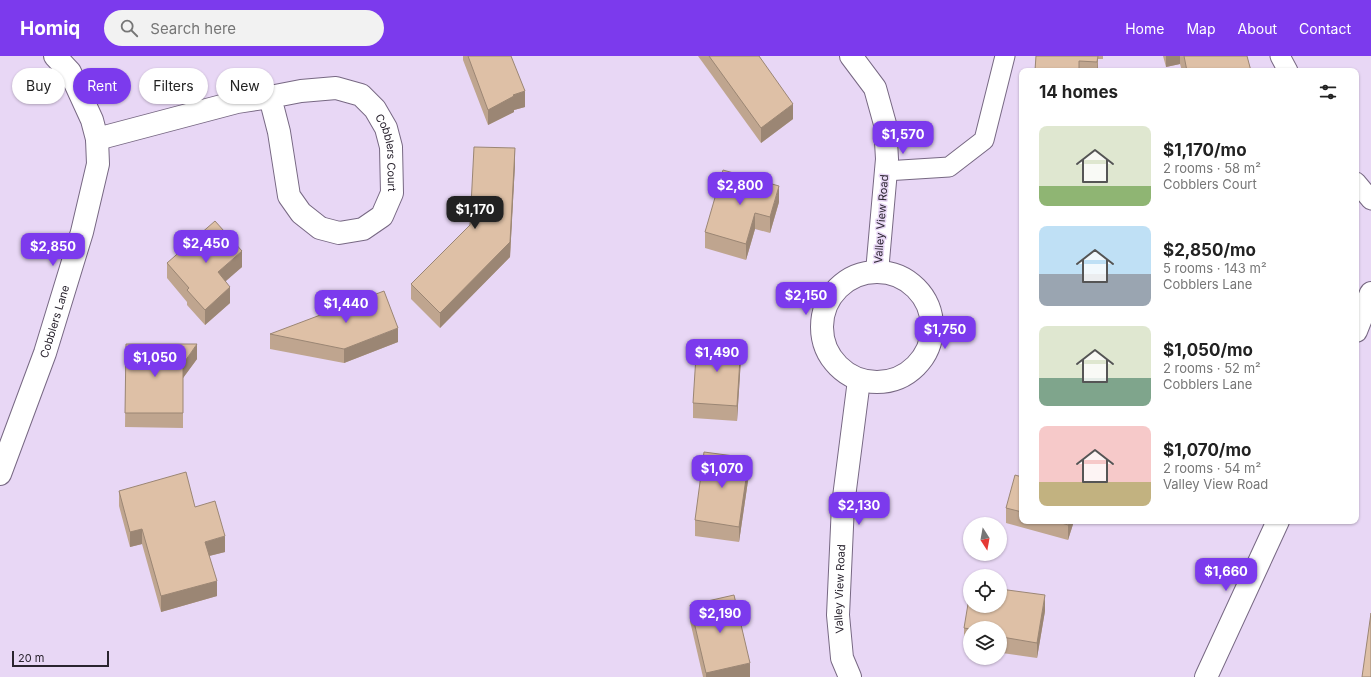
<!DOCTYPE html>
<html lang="en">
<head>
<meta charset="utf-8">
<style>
	body { margin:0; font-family:Inter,sans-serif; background:#f2f2f2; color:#222; height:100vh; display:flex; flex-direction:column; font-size:15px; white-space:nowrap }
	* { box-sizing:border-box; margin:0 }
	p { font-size:13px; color:#767676 }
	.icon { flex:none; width:22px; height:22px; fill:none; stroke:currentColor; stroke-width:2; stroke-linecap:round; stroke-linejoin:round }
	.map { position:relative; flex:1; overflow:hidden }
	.side { position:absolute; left:1019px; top:12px; width:340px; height:456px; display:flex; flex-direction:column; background:#fff; border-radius:8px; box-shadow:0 1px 3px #0004 }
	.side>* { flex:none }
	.guide { position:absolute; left:12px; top:12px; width:380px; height:36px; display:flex; gap:8px }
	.needle { width:26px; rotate:169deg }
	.fabs { position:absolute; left:963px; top:461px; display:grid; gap:8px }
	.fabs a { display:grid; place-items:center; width:44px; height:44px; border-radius:50%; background:#fff; box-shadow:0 1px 3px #0004; font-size:20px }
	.scale { position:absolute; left:12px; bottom:10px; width:97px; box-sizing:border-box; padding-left:4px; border:2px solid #2a242f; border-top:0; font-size:11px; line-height:14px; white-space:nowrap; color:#2a242f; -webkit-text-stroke:3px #e8d7f5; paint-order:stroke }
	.price { position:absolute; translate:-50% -34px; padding:0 9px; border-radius:8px; background:#7c3aed; color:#fff; font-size:13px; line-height:26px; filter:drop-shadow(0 1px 2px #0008) }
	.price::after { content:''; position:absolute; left:50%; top:24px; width:12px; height:9px; margin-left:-6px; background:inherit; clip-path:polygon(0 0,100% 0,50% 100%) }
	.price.current { background:#222; color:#fff }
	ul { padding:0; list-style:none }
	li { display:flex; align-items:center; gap:12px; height:100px; padding:0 20px }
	li span { display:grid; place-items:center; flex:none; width:112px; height:80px; border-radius:8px; color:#555 }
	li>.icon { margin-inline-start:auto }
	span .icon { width:48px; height:48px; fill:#fffc; stroke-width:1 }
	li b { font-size:17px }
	h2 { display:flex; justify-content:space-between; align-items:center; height:48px; padding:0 20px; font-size:17px }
	.chip { padding:0 14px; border-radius:18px; background:#fff; box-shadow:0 1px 3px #0004; font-size:14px; line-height:36px }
	.chip.current { background:#7c3aed; color:#fff }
	header { display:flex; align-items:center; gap:24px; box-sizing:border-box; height:56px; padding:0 20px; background:#7c3aed; color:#fff }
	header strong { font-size:19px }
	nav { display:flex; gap:22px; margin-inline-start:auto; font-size:14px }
	.search { width:280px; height:36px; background:#f2f2f2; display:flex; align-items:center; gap:10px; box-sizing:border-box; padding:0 14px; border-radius:22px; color:#767676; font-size:15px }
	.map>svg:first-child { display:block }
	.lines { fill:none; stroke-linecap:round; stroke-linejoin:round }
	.service-casing { stroke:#776883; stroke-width:21 }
	.minor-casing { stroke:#776883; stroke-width:24 }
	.service { stroke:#fff; stroke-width:19 }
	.minor { stroke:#fff; stroke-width:22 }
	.wall { fill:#bfa58f }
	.shaded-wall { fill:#9b8674 }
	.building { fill:#dec0a6; stroke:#9b8674 }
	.labels { text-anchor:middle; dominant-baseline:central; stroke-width:3; stroke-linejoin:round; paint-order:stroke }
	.street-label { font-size:11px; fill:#2a242f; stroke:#e8d7f5 }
</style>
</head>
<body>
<header>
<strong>Homiq</strong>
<div class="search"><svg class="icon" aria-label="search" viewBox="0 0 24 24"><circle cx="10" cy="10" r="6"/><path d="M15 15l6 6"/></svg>Search here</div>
<nav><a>Home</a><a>Map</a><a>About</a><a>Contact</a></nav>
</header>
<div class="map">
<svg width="1371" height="621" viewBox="0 0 1371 621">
	<rect width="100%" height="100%" fill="#e8d7f5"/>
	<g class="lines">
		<defs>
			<g id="service">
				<path d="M1280 0 1288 15"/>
				<path d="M885 115 949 111 984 84 1005 0"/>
				<path d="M1356 126 1371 144"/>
			</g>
			<g id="minor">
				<path d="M851 0 875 32 885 68 887 103 877 216"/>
				<path id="s1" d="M97 83 237 46 270 41 301 35 336 32 361 39 375 53 386 72 391 91 392 137 382 160 363 173 339 177 320 172 301 157 289 140 279 76 270 41"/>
				<circle cx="877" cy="271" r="55"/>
				<path d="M1356 275 1371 237"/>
				<path id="s2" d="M0 418 45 297 82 176 98 108 97 83 92 64 70 16 55 0"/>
				<path id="s3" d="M850 621 842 602 838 559 843 449 859 324"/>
				<path d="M1206 621 1278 465"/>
			</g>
		</defs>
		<use href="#service" class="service-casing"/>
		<use href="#minor" class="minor-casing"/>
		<use href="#service" class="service"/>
		<use href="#minor" class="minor"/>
	</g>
	<g class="wall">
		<path d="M463 0H511L525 51 514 54V56L488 69 463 4Z"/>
		<path d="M698 0H759L793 63 761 87Z"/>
		<path d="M1036 0H1103V3H1098V15H1035Z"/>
		<path d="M1163 0H1247L1251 15H1182L1180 8 1166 11Z"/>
		<path d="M515 108 510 201 440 272 411 243V228L470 169Z"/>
		<path d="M779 146 770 177 755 173 746 204 705 192V176Z"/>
		<path d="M167 207 242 211 225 225 230 247 205 269 187 249V246L167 222Z"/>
		<path d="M270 278 398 286 344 307 270 293Z"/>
		<path d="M126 288 197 303 183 322V372L125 371Z"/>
		<path d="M741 302 737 365 693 362V347Z"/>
		<path d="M749 418 739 486 695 480V464Z"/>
		<path d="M1022 420V465H1074L1068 484 1006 467V452Z"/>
		<path d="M119 435 225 496 209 500 217 540 161 556 142 488 130 491 119 450Z"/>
		<path d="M690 549 750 621H703L690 565Z"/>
		<path d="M1045 555 1037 602 1002 597V593H1000V572H970V588H964V572Z"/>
	</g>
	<g class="shaded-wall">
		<path d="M1098 0V15H1097Z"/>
		<path d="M1166 0H1180V8L1166 11Z"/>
		<path d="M525 35V51L514 54V56L488 69V54L513 39Z"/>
		<path d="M793 48V63L761 87V72Z"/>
		<path d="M515 92V108L510 201 440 272V257Z"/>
		<path d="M779 130V146L770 177V161Z"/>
		<path d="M755 157V173L746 204V188Z"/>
		<path d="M242 195V211L218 232V216Z"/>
		<path d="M230 231V247L205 269V254Z"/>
		<path d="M398 272V286L344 307V293Z"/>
		<path d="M741 287V302L737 365V350Z"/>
		<path d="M197 288V303L183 322V308Z"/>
		<path d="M749 402V418L739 486V471Z"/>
		<path d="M1069 465H1074L1068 484V469Z"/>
		<path d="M142 473V488L130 491V476Z"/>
		<path d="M225 480V496L205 501V486Z"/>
		<path d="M217 525V540L161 556V540Z"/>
		<path d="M1045 539V555L1037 602V587Z"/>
		<path d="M750 607V621H706V617Z"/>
	</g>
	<g class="building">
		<path d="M468 0H511L525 35 513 39 514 40 488 54Z"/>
		<path d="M709 0H759L793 48 761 72Z"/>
		<path d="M1036 0H1098L1097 6 1079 5V15H1055L1035 14Z"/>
		<path d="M1184 0H1247L1251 15H1187Z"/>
		<path d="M474 91 515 92 510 186 440 257 411 228 470 169Z"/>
		<path d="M723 114 779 130 770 161 755 157 746 188 705 176Z"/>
		<path d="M215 165 242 195 218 216 230 231 205 254 187 234 189 232 167 207Z"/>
		<path d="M384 235 398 272 344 293 270 278Z"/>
		<path d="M697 284 741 287 737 350 693 347Z"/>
		<path d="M126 288H197L183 308V357H125Z"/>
		<path d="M704 396 749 402 739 471 695 464Z"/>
		<path d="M186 416 195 451 215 445 225 480 205 486 217 525 161 540 142 473 130 476 119 435Z"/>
		<path d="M1015 419 1022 421V420V456L1006 452Z"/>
		<path d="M1055 465H1069L1068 469Z"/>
		<path d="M1000 533 1045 539 1037 587 1002 581 1003 578 1000 577V572H970V573L964 572 970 536V550H1000Z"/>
		<path d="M734 539 750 607 706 617 690 549Z"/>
		<path d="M1371 557V621H1362Z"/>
	</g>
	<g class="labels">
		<g class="street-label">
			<text stroke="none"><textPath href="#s1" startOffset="337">Cobblers Court</textPath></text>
			<text transform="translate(881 163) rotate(-86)">Valley View Road</text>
			<text stroke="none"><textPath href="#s2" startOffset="162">Cobblers Lane</textPath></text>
			<text stroke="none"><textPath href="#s3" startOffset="90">Valley View Road</textPath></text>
		</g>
	</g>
</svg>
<div class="fabs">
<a><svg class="needle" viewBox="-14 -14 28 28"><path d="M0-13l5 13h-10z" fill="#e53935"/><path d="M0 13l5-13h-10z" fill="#767676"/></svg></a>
<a><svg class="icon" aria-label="locate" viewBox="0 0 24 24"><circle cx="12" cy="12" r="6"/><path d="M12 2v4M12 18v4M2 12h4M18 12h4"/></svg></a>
<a><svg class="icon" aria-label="layers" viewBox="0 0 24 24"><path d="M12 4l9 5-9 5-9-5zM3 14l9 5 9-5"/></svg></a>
</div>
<div class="scale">20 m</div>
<b class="price" style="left:903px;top:99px">$1,570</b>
<b class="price" style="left:740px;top:150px">$2,800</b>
<b class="price current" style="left:475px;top:174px">$1,170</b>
<b class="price" style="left:206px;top:208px">$2,450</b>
<b class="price" style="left:53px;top:211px">$2,850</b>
<b class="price" style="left:806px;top:260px">$2,150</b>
<b class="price" style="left:346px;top:268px">$1,440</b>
<b class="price" style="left:945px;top:294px">$1,750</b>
<b class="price" style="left:717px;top:317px">$1,490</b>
<b class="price" style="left:155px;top:322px">$1,050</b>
<b class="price" style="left:722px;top:433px">$1,070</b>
<b class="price" style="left:859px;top:470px">$2,130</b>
<b class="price" style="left:1226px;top:536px">$1,660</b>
<b class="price" style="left:720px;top:578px">$2,190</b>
<div class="guide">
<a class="chip">Buy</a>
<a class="chip current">Rent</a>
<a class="chip">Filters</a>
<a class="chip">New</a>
</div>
<section class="side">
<h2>14 homes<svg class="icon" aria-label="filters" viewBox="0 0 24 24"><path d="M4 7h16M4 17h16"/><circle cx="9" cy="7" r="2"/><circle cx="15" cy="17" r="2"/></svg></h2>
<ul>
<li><span style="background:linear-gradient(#dfe7d0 75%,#8fb573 0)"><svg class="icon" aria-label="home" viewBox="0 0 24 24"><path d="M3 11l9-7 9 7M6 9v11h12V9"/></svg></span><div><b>$1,170/mo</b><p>2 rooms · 58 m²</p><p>Cobblers Court</p></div></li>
<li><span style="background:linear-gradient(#bfe0f5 60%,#9aa5b1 0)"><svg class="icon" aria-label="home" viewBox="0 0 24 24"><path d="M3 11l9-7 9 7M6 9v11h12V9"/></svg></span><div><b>$2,850/mo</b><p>5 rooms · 143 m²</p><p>Cobblers Lane</p></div></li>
<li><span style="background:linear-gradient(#dfe7d0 65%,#7fa58c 0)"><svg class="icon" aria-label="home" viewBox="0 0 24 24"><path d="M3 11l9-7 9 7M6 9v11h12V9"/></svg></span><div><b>$1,050/mo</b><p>2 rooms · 52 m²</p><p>Cobblers Lane</p></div></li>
<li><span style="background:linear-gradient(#f6c9c9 70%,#c2b280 0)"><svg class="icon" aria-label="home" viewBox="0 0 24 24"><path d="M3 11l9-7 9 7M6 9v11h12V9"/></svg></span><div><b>$1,070/mo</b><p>2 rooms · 54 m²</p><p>Valley View Road</p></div></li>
</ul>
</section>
</div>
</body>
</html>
